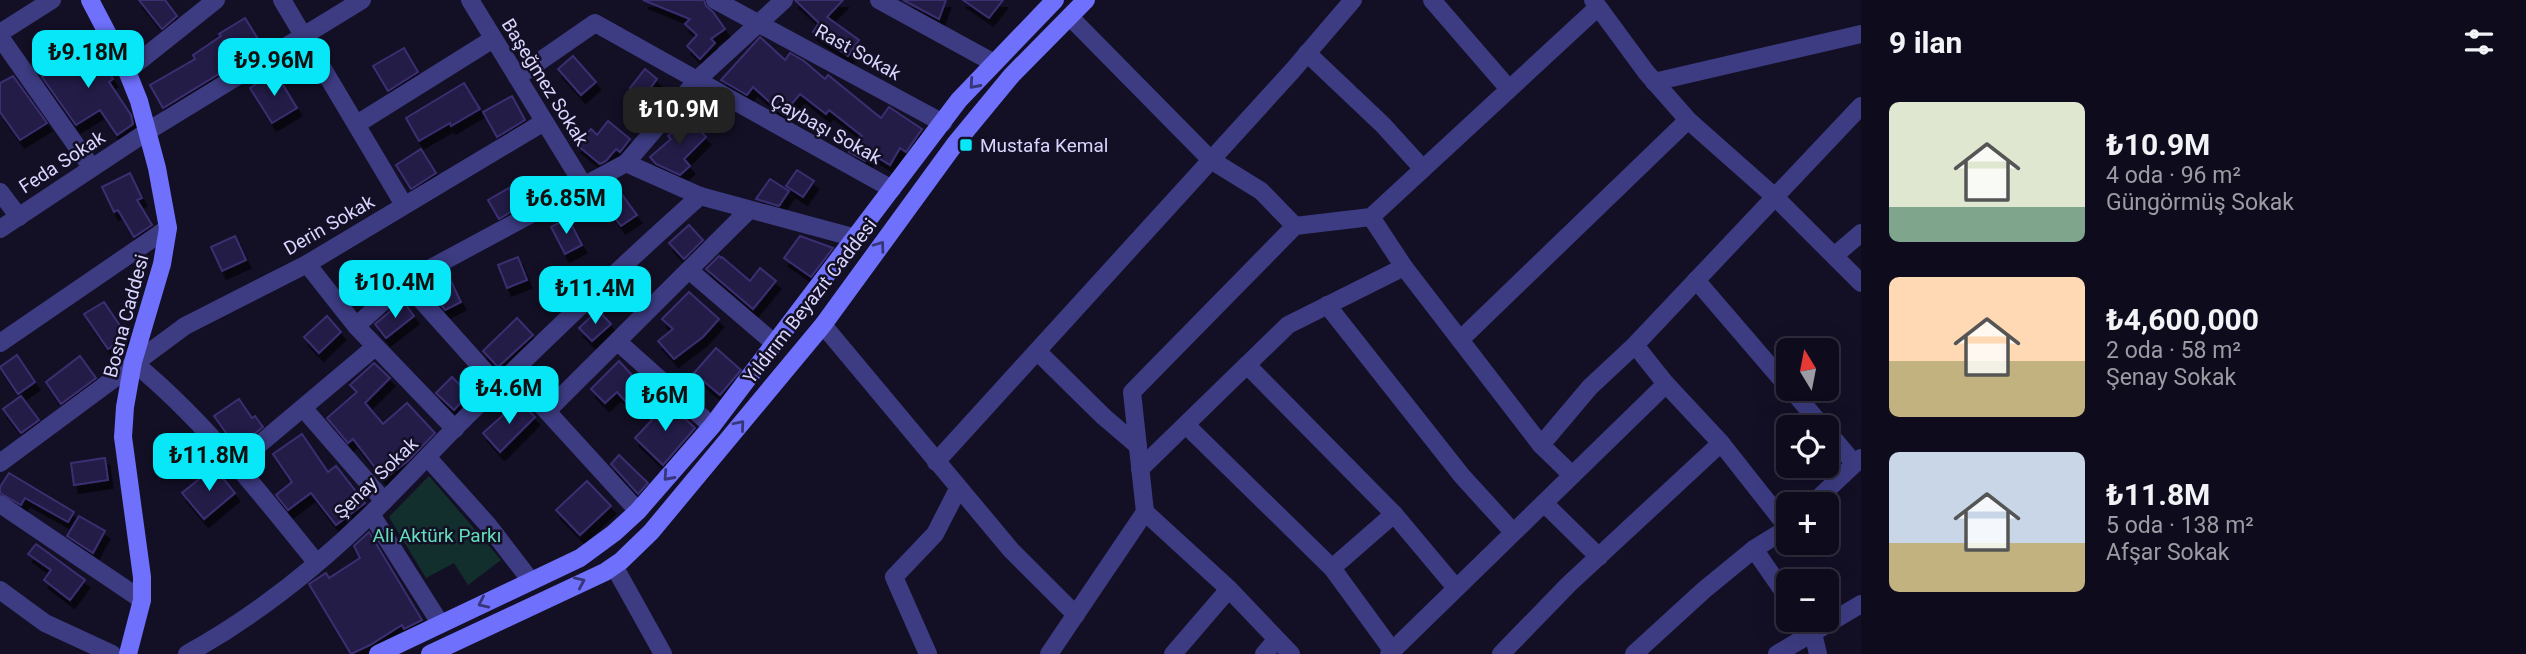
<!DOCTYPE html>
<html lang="tr">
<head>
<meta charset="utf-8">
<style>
	body { margin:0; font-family:Roboto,sans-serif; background:#1c1a29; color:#f1f3f6; height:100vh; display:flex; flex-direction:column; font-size:26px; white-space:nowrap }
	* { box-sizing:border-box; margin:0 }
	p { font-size:23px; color:#9b9ba3 }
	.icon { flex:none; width:38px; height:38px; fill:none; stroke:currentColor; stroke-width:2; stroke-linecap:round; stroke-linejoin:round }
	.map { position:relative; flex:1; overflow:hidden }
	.side { display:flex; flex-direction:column; background:#0e0c1c; width:665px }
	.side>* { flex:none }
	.needle { width:46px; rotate:350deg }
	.fabs { position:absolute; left:1776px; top:338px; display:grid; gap:14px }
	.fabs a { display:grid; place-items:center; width:63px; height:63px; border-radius:10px; background:#0e0c1c; box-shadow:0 7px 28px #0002,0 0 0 2px #2e2c3b; font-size:35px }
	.price { position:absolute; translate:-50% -60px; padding:0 16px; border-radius:14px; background:#07e7f8; color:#111; font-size:23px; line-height:46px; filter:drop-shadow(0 2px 4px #0008) }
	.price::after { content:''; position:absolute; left:50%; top:42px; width:21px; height:16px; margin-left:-10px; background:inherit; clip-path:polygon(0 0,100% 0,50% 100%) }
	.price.selected { background:#222; color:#fff }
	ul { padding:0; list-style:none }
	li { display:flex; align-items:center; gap:21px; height:175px; padding:0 28px }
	li span { display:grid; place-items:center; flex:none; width:196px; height:140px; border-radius:10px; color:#555 }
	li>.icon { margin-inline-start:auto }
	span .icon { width:84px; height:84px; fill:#fffc; stroke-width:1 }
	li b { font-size:30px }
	h2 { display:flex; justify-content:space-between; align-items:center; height:84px; padding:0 28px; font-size:30px }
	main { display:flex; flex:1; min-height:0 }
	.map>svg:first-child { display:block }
	.green { fill:#132f2d }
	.building { fill:#231c46; stroke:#3a2f71; stroke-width:2; filter:url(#shadow) }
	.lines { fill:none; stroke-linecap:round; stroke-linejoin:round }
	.street { stroke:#3d3c83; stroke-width:18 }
	.secondary { stroke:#6f70fb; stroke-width:18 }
	.oneway { stroke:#38367b }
	.poi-dot { fill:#07e7f8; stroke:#131026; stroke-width:2.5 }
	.labels { text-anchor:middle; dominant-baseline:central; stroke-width:5; stroke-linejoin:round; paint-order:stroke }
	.street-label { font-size:19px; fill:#d9d5fe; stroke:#131026 }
	.poi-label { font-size:19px; fill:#d9d5fe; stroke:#131026; text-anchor:start }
	.park-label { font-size:19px; fill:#63ddba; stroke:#131026 }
</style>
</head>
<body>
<main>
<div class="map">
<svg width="1861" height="654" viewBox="0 0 1861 654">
	<defs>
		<filter id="shadow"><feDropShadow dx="4.5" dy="8" stdDeviation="0" flood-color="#0009"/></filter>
	</defs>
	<rect width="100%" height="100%" fill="#131026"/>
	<path class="green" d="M429 476 501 560 468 585 454 563 426 578 389 517Z"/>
	<g class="building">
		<path d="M139 0H165L177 16 162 29Z"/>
		<path d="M643 0H704L706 6 713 12 725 29 711 39 715 43 700 59 687 46 697 35 685 24 690 19Z"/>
		<path d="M795 0H843L827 17 859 40 848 56 813 32 819 23Z"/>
		<path d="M903 0H946L939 19Z"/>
		<path d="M963 0H1003L989 18Z"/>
		<path d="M245 18 263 47 163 108 150 85 195 59 193 55 221 36 219 34Z"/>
		<path d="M760 37 785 60 790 53 804 61 825 79 828 75 881 118 889 107 922 129 906 152 900 148 890 165 872 154 865 161 849 152 862 136 829 110 826 114 800 94 783 114 753 87 747 95 721 80Z"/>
		<path d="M93 45 113 79 109 82 131 115 133 124 117 135 100 110 76 125 42 77Z"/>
		<path d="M404 48 418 72 388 91 373 66Z"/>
		<path d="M573 56 596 82 581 95 558 69Z"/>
		<path d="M645 69 657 79 643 98 630 88Z"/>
		<path d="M275 72 297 108 272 123 250 88Z"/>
		<path d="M13 76 47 123 20 140 0 112V83Z"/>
		<path d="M464 83 480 109 451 126 450 123 419 141 406 118Z"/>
		<path d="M512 96 525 120 497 137 483 112Z"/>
		<path d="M687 117 706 137 684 159 690 166 680 175 656 164 650 157 671 139 668 136Z"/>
		<path d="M608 121 630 139 620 152 616 149 606 161 600 164 577 145 591 129 597 135Z"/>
		<path d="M421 149 436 173 411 189 396 165Z"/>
		<path d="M797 170 814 181 803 197 786 186Z"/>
		<path d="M130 173 142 198 137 200 152 225 134 237 118 210 114 212 102 187Z"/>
		<path d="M770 179 789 191 779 206 756 199Z"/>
		<path d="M509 188 519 207 499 219 488 200Z"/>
		<path d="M620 192 637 215 621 226 604 203Z"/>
		<path d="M568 218 582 245 565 254 551 227Z"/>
		<path d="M689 225 703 240 684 259 669 243Z"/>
		<path d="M235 236 246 260 222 271 211 247Z"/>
		<path d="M800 236 833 248 811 277 784 258Z"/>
		<path d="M719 256 721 258 722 257 750 281 760 268 776 281 753 309 706 269Z"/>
		<path d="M518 257 527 280 507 288 498 265Z"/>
		<path d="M370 266 379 280 353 298 344 284Z"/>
		<path d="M449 277 461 302 445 310 436 299 429 286Z"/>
		<path d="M689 292 719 319 703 337 674 359 658 341 673 329 662 319Z"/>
		<path d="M403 301 414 316 386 338 375 324Z"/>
		<path d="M104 302 127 336 108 349 84 314Z"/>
		<path d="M598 310 611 324 592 341 579 328Z"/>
		<path d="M327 316 341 332 319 353 304 337Z"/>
		<path d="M517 318 533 335 498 367 483 351Z"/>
		<path d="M716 348 741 370 720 395 694 373Z"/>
		<path d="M17 355 35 382 18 394 0 367Z"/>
		<path d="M80 356 96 378 61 404 46 382Z"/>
		<path d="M619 361 643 387 627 403 617 392 605 403 591 389Z"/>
		<path d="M374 363 390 378 365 403 383 424 407 403 435 433 408 461 384 479 353 439 348 443 327 418 357 392 350 385Z"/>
		<path d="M452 377 469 394 454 410 436 393Z"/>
		<path d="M21 396 39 420 21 433 3 409Z"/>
		<path d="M239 399 252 418 255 416 263 427 237 448 214 416Z"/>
		<path d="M519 401 535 417 500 452 483 433Z"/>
		<path d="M666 401 695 428 663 465 635 438 652 420 650 418Z"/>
		<path d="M302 434 328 472 336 466 365 503 336 525 311 493 288 510 276 495 292 482 273 454Z"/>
		<path d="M619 455 648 483 638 494 611 464Z"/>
		<path d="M105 458 108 480 74 485 71 463Z"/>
		<path d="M214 467 235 493 204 519 182 493Z"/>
		<path d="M9 473 74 512 68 522 25 498 21 505 0 493V487Z"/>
		<path d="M587 481 611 506 580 535 556 510Z"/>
		<path d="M79 516 105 531 93 553 67 536Z"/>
		<path d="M369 532 422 620 404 629 402 625 370 645 351 654 309 584 326 573 329 578 360 558 354 546Z"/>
		<path d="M36 544 85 580 70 600 44 580 51 570 28 554Z"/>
	</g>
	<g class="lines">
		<g class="street">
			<path d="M282 0 404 205"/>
			<path d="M470 0 584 186"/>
			<path d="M715 0 943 123"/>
			<path d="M879 0 994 63"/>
			<path d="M1432 0 1509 89"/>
			<path d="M1593 0 1646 72 1688 120 1775 197 1861 283"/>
			<path d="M1070 17 1211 160 1261 191 1295 226"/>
			<path d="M0 33 52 0"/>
			<path d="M0 37 92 168"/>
			<path d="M1307 53 1383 125 1423 169"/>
			<path d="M127 71 216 0"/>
			<path d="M517 77 595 23 892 189"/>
			<path d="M1654 82 1861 34"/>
			<path d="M357 124 493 39"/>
			<path d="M626 163 700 196 856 238"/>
			<path d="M0 192 19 217"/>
			<path d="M1371 217 1404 267 1541 445 1572 475"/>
			<path d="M0 229 148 131 362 0"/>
			<path d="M1834 256 1861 233"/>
			<path d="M307 264 356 326 455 429"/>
			<path d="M690 271 774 343"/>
			<path d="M1696 280 1788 387"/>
			<path d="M405 282 498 386"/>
			<path d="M1327 305 1462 476 1513 532"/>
			<path d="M823 325 1011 550 1076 615"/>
			<path d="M356 326 405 282 626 163 698 79 784 0"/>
			<path d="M1460 340 1688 120"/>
			<path d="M618 342 712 426"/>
			<path d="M0 343 168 228"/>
			<path d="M1635 345 1666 384 1721 443 1788 528"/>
			<path d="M1037 351 1104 417 1138 446"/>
			<path d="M133 362C204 420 259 492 316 562"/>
			<path d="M1247 365 1394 514 1456 588"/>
			<path d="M512 373 638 511"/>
			<path d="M1790 388 1823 427"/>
			<path d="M304 409 384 501"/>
			<path d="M547 411 749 210"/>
			<path d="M1186 425 1332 568 1392 650"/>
			<path d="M1827 431 1854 463"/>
			<path d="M1541 445 1590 387 1635 345 1861 106"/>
			<path d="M428 458 488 525 531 581"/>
			<path d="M936 462 1293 70 1353 0"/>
			<path d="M0 463 185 326 307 264 544 122"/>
			<path d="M236 464 375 347"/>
			<path d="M1140 469 1288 325 1404 267"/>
			<path d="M1544 503 1599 557"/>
			<path d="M0 504 142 600"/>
			<path d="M1812 504 1861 458"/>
			<path d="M1145 512 1229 589 1291 654"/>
			<path d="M371 514 440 623"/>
			<path d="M1754 549 1788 598"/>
			<path d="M614 566 663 654"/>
			<path d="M1332 568 1394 514"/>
			<path d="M0 590 45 623 112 654"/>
			<path d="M1803 620 1813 633 1818 654"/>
			<path d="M187 654C254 617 318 566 372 513 403 483 431 452 461 422 539 345 618 269 700 196"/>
			<path d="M928 654 894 577 935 534 958 489"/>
			<path d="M1049 654 1145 512 1132 392 1295 226 1371 217 1597 8"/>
			<path d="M1173 654 1229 589"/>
			<path d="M1264 654 1276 640"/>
			<path d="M1389 654 1666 384"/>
			<path d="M1501 654 1569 584 1721 443"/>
			<path d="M1634 654 1704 590 1754 549 1788 528"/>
			<path d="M1777 654 1861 604"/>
		</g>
		<g class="secondary">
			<path d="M90 0 127 71 139 101 157 168 168 228 162 264 133 362 125 407 123 437 142 577V600L128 654"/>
			<path d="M378 654 580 558 614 533 638 511 712 426 959 100 1055 0"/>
			<path d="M430 654 605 572 621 561 651 532 823 325 955 144 1012 75 1086 0"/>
		</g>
	</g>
	<defs><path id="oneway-chevron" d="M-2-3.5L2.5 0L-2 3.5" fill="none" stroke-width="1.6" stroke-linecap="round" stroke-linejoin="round" transform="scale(1.75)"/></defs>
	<g class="oneway">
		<use href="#oneway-chevron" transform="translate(974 84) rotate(132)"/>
		<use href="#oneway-chevron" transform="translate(880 246) rotate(-54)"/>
		<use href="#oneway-chevron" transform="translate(740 425) rotate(-50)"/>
		<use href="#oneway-chevron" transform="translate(668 476) rotate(132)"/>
		<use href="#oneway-chevron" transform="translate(580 582) rotate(-24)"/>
		<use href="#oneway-chevron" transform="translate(483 603) rotate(155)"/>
	</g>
	<rect class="poi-dot" x="959" y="138" width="14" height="14" rx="3.5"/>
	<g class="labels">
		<g class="street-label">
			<text transform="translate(858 52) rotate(29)">Rast Sokak</text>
			<text transform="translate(545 82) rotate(58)">Başeğmez Sokak</text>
			<text transform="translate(826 129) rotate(29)">Çaybaşı Sokak</text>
			<text transform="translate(62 162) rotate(-33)">Feda Sokak</text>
			<text transform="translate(329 225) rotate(-30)">Derin Sokak</text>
			<text transform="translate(810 301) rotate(-52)">Yıldırım Beyazıt Caddesi</text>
			<text transform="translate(126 316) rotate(-75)">Bosna Caddesi</text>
			<text transform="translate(376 478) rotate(-44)">Şenay Sokak</text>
		</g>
		<g class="poi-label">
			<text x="980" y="145">Mustafa Kemal</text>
		</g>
		<g class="park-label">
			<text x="437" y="535">Ali Aktürk Parkı</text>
		</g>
	</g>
</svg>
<div class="fabs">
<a><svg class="needle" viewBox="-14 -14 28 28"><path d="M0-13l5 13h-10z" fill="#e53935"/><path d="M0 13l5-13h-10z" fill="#9b9ba3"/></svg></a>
<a><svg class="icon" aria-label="locate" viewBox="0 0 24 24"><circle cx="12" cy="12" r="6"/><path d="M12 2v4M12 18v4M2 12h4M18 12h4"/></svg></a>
<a>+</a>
<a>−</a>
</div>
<b class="price" style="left:88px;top:90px">₺9.18M</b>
<b class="price" style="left:274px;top:98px">₺9.96M</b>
<b class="price selected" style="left:679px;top:147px">₺10.9M</b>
<b class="price" style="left:566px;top:236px">₺6.85M</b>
<b class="price" style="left:395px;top:320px">₺10.4M</b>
<b class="price" style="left:595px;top:326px">₺11.4M</b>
<b class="price" style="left:509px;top:426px">₺4.6M</b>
<b class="price" style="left:665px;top:433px">₺6M</b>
<b class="price" style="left:209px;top:493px">₺11.8M</b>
</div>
<section class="side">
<h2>9 ilan<svg class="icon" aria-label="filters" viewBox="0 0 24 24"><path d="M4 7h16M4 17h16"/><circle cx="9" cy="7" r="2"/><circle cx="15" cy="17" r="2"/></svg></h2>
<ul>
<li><span style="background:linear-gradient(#dfe7d0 75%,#7fa58c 0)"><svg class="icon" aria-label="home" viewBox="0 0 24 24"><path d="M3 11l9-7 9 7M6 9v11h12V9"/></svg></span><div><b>₺10.9M</b><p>4 oda · 96 m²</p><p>Güngörmüş Sokak</p></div></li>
<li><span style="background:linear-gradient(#ffd9b3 60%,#c2b280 0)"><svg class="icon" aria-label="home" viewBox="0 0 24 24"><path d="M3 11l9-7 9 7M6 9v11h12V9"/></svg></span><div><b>₺4,600,000</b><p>2 oda · 58 m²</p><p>Şenay Sokak</p></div></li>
<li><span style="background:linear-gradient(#c9d6e8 65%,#c2b280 0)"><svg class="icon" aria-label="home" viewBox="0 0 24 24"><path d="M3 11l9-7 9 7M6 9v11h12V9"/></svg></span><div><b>₺11.8M</b><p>5 oda · 138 m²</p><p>Afşar Sokak</p></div></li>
</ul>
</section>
</main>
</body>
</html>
